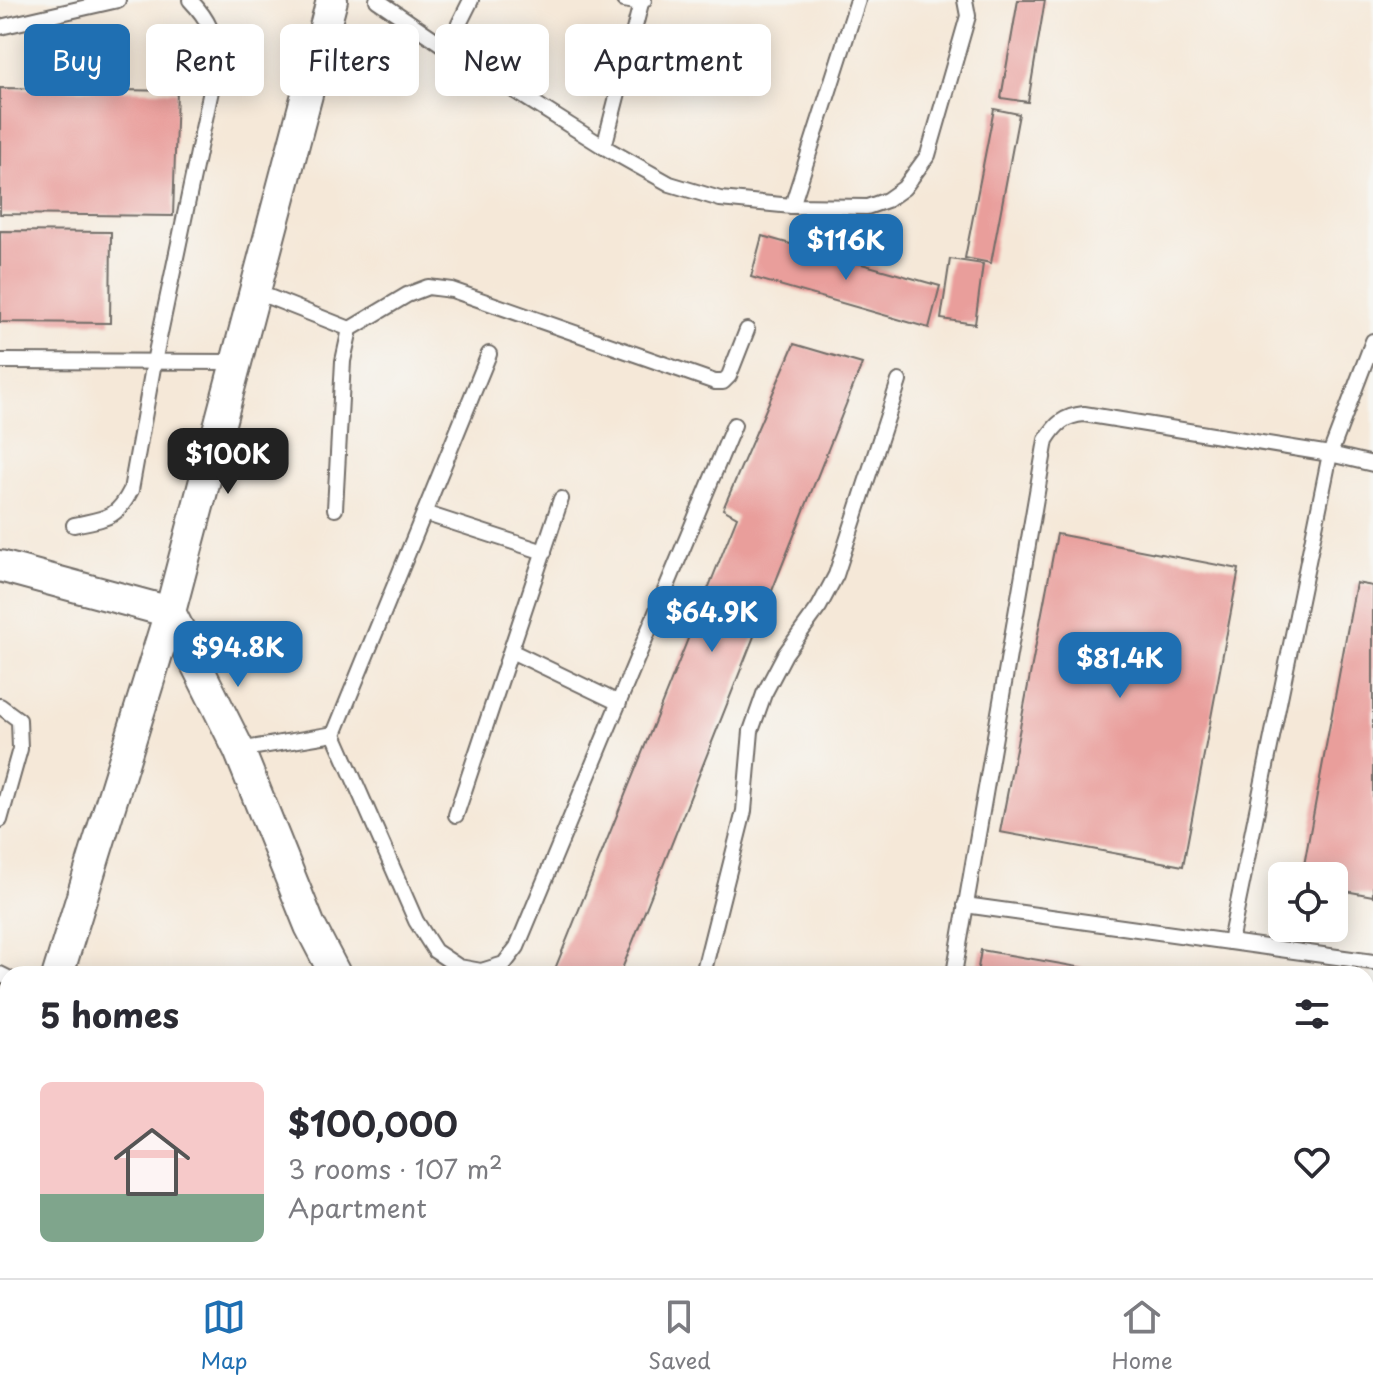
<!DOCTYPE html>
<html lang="en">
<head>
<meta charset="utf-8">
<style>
	body { margin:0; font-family:"Playpen Sans",sans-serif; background:#f7f7f7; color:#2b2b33; height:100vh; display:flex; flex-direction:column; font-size:30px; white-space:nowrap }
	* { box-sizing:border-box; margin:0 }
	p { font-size:26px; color:#7c7c81 }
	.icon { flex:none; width:44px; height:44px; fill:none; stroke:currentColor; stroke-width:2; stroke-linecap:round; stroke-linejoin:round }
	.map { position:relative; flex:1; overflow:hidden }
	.sheet { position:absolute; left:0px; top:966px; width:1374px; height:312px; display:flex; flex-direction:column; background:#fff; border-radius:24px 24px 0 0; box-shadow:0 4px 20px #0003 }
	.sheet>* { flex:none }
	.top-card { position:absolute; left:24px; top:24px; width:800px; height:72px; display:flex; gap:16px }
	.fabs { position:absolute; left:1268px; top:862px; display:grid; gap:16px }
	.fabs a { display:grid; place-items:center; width:80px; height:80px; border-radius:12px; background:#fff; box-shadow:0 4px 20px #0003; font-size:40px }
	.price { position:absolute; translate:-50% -68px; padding:0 18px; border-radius:16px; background:#1f6fb2; color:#fff; font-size:26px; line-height:52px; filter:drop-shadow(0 2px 4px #0008) }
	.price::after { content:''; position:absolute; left:50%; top:48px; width:24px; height:18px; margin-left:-12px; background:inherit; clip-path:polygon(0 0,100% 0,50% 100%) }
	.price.on { background:#222; color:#fff }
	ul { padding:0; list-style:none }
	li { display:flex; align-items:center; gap:24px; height:200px; padding:0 40px }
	li span { display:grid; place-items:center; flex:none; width:224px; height:160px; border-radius:12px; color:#555 }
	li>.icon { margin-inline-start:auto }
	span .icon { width:96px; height:96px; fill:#fffc; stroke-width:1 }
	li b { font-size:34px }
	h2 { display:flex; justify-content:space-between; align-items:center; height:96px; padding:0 40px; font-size:34px }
	.tag { padding:0 28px; border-radius:12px; background:#fff; box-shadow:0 4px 20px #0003; font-size:28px; line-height:72px }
	.tag.on { background:#1f6fb2; color:#fff }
	.menu { display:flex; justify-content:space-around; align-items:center; height:112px; border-top:2px solid #e1e1e2; background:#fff; font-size:22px; color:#7c7c81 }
	.menu a { display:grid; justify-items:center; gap:4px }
	.menu .on { color:#1f6fb2 }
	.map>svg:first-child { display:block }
	.building { fill:#e99e9b }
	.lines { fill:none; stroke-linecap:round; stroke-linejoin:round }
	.service-casing { stroke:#726d68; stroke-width:18 }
	.minor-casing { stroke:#726d68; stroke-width:34 }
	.service { stroke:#fff; stroke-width:14 }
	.minor { stroke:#fff; stroke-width:30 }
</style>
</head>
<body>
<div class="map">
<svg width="1373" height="1278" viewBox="0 0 1373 1278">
	<rect width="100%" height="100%" fill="#f6f6f2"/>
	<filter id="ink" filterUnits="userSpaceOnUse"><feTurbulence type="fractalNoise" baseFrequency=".0125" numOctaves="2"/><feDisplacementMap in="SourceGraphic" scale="16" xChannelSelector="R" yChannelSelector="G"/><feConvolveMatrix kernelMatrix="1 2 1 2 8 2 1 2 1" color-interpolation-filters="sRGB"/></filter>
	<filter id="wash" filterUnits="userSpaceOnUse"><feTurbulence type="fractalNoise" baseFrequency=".006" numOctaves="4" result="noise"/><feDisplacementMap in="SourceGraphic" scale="32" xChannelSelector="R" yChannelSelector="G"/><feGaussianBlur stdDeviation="1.8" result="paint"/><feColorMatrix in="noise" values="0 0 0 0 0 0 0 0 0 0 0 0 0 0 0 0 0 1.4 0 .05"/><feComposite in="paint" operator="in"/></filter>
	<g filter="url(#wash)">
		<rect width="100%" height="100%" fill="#f5e8d8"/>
		<g id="blocks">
			<g class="building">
				<path d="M1018 0H1045L1028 102 1001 98Z"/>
				<path d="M0 88 177 91 173 216 0 214Z"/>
				<path d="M994 109 1019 114 991 263 965 258Z"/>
				<path d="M0 231 111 232 110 323 0 322Z"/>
				<path d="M762 236 940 286 929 328 751 277Z"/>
				<path d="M950 259 983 264 975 324 941 319Z"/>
				<path d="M794 344 862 364 620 974H553L737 517 723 509Z"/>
				<path d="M1057 534 1239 569 1183 866 1000 832Z"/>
				<path d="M1356 583 1373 586V896L1334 889V876H1302Z"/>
				<path d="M981 950 1107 972V974H977Z"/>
				<path d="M68 1270H71L97 1278H65Z"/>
				<path d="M122 1270H193L189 1278H158Z"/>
				<path d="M320 1270H427L431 1278H303Z"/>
			</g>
		</g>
	</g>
	<g filter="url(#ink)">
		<use href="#blocks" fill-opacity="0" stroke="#726d68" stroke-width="2"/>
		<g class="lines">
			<defs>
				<g id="service">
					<path d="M377 0 447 48 604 147 670 184 720 199 792 206 867 207 887 200 904 188 928 155 968 16 965 0"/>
					<path d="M624 0 641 3"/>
					<path d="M0 27 118 0"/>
					<path d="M447 48 471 0"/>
					<path d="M604 147 641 3 644 0"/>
					<path d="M792 206 858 0"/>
					<path d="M254 291 350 329"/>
					<path d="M489 354 334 734 416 921 435 951 459 967 481 971 504 964 517 947 734 425"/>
					<path d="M0 361 235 362"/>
					<path d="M335 509 343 361 350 329 407 295 428 287 452 290 715 382H723L729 376 747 330"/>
					<path d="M424 513 544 552"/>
					<path d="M74 525C105 518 116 520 131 490L154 362 217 62C214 33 210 21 190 0"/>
					<path d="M511 651 619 703"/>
					<path d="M0 706 19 720 20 749 0 820"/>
					<path d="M239 750 334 734"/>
					<path d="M456 815 561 499"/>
					<path d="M965 905 1373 962"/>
					<path d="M1230 942 1330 454 1373 341"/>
					<path d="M0 974 8 978"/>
					<path d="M703 974 744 811 751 731 764 694 785 654 819 607 836 575 899 381"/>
					<path d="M954 974 1046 440C1056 424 1064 416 1084 414L1330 454 1373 464"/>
					<path d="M1366 1229 1373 1230"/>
				</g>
				<g id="minor">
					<path d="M0 566 170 612 239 750 310 926 335 974"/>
					<path d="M58 974 170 612 332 0"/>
					<path d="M0 1207 8 1176"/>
					<path d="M491 1270 494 1278"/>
				</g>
			</defs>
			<use href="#service" class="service-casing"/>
			<use href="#minor" class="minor-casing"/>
			<use href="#service" class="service"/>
			<use href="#minor" class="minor"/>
		</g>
	</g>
</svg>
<div class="fabs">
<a><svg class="icon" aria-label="locate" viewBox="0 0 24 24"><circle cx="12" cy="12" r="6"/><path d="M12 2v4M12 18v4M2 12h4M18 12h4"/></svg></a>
</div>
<b class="price" style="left:846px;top:282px">$116K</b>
<b class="price on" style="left:228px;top:496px">$100K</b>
<b class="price" style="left:712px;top:654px">$64.9K</b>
<b class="price" style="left:238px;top:689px">$94.8K</b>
<b class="price" style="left:1120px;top:700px">$81.4K</b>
<div class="top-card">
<a class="tag on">Buy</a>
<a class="tag">Rent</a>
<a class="tag">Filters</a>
<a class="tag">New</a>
<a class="tag">Apartment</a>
</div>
<section class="sheet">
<h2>5 homes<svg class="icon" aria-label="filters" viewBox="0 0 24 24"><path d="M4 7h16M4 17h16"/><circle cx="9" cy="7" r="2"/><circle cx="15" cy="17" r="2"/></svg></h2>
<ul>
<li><span style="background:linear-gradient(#f6c9c9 70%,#7fa58c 0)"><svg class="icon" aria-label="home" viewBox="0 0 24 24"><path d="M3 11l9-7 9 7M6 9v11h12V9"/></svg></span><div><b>$100,000</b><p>3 rooms · 107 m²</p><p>Apartment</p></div><svg class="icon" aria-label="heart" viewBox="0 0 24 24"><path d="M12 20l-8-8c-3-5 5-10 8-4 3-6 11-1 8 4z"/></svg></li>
</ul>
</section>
</div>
<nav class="menu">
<a class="on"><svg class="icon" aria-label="map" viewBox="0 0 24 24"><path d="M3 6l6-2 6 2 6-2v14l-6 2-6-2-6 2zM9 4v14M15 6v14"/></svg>Map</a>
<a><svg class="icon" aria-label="saved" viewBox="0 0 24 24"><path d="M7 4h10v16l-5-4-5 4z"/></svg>Saved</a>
<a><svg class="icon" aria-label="home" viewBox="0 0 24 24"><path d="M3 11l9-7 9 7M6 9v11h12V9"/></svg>Home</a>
</nav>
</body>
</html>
